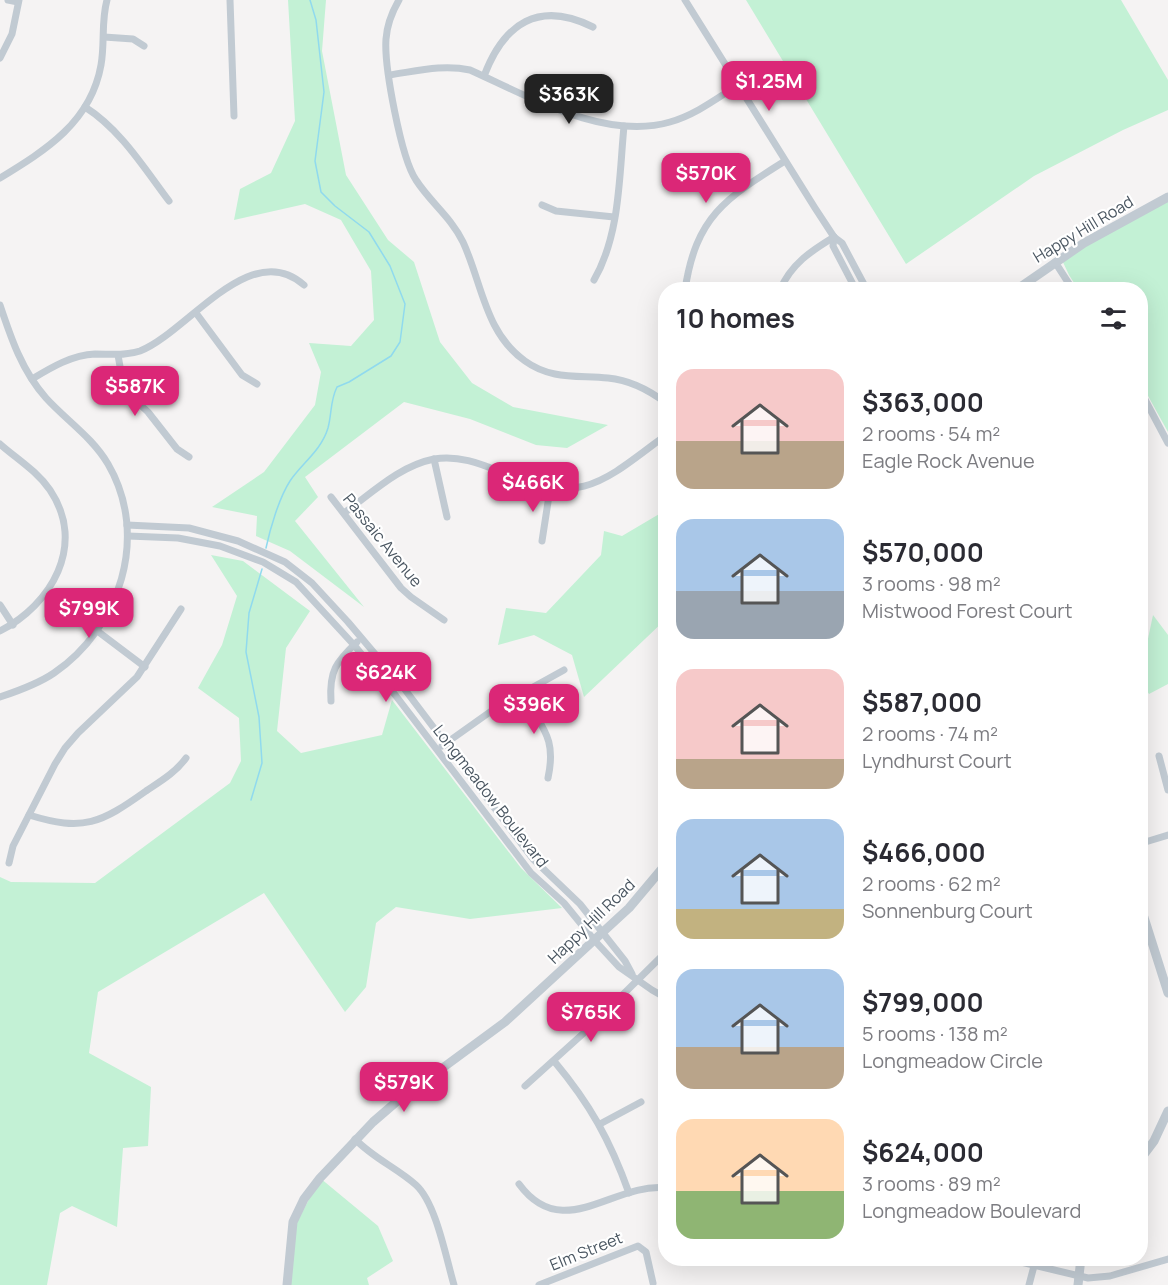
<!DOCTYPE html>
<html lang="en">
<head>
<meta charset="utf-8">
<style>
	body { margin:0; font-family:Manrope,sans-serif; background:#f2f2f3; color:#2b2b33; height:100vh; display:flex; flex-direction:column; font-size:22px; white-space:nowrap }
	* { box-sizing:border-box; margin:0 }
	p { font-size:20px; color:#7c7c81 }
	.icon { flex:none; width:33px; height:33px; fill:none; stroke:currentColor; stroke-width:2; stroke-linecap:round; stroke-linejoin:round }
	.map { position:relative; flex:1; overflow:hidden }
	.panel { position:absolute; left:658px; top:282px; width:490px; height:984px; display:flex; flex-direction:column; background:#fff; border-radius:24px; box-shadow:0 6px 24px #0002 }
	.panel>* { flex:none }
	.price { position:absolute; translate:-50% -51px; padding:0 14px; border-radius:12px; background:#db2777; color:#fff; font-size:20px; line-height:39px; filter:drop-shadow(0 2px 3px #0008) }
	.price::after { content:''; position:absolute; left:50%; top:36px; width:18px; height:14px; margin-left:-9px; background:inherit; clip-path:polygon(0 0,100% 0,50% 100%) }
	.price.active { background:#222; color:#fff }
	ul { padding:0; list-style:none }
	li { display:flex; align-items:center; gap:18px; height:150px; padding:0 18px }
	li span { display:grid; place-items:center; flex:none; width:168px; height:120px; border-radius:18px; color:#555 }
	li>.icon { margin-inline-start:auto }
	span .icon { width:72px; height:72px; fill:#fffc; stroke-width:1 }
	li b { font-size:26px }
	h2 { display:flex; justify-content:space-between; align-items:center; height:72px; padding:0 18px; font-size:26px }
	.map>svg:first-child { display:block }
	.green { fill:#c3f1d5 }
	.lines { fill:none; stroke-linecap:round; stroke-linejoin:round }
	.stream { stroke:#90daee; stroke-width:1.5 }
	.minor { stroke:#c1cad2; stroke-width:7 }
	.tertiary { stroke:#c1cad2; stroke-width:9 }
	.labels { text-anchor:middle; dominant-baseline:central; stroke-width:4.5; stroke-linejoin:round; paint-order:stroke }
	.street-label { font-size:16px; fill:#4a5661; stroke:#fff }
</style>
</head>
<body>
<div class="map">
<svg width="1168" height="1285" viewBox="0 0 1168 1285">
	<rect width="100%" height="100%" fill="#f5f3f3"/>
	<g class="green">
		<path d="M288 0H326L322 51 346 175 388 240 414 262 440 342 472 383 513 407 608 425 567 448 536 445 470 419 404 402 305 477 318 497 295 521 364 607 290 551 256 536 257 516 212 507 264 472 315 405 321 372 309 343 351 346 374 320 371 271 341 220 305 204 234 220 240 189 271 173 295 121Z"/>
		<path d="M746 0H1121L1168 80V110L1123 130 1034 176 906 264Z"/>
		<path d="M1168 197V432L1142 385V290L1078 289 1069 275 1061 258Z"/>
		<path d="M666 510V619L584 697 572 655 534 635 498 645 506 608 546 613 601 555 604 531 622 536Z"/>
		<path d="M211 555 243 561 310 611 286 648 277 731 301 753 382 735 392 700 521 868 562 908 470 919 396 907 376 923 366 987 345 1012 264 893 98 992 89 1053 151 1087 148 1146 123 1148 117 1227 72 1206 60 1213 47 1285H0V877L11 882 95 883 230 783 241 761 239 718 198 688 222 645 237 596Z"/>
		<path d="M1153 615 1168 635V684L1149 694 1142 684V667Z"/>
		<path d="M320 1178 378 1226 393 1261 367 1278 369 1285H287L291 1234Z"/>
	</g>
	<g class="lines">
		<g class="stream">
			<path d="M266 548C270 529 279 498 290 481 302 463 321 451 328 428 332 413 330 401 337 387L349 382 391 356 400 342 405 304 390 266 369 232 335 206 321 192 315 161 324 92 316 20 310 0"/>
			<path d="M251 800 262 763 259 717 246 652 249 613 262 569"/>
		</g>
		<g class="minor">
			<path d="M8 0 18 2"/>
			<path d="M230 0 234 116"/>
			<path d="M399 0C392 12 387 25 386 39 384 66 401 158 416 180 430 202 451 217 463 242 482 283 485 333 525 361 551 380 578 375 608 378 629 380 649 390 666 403"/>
			<path d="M685 0 815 208 834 237 842 243 867 290"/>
			<path d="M104 37 133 39 144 46"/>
			<path d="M0 58 12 34 19 0"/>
			<path d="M389 75C417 71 443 64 470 70 528 96 605 141 670 122 695 115 716 99 738 85"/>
			<path d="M484 76C504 23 539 0 593 27"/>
			<path d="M85 107C121 130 144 168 169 201"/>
			<path d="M0 178C46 150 91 122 101 65 105 43 101 21 107 0"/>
			<path d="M542 205 556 211 614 217"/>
			<path d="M834 237 833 246 856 290"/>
			<path d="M1055 262 1073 290"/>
			<path d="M594 280C620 235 619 178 624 126"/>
			<path d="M685 290C696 216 726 198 785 161"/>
			<path d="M780 290C791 264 811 251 834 237"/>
			<path d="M0 305C11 338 22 371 46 398 67 421 92 437 108 464 150 536 120 628 54 673 38 684 18 691 0 697"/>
			<path d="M196 313 242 375 257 384"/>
			<path d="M118 355 122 378 131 396 148 412 177 449 189 457"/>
			<path d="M32 379C52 367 72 355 95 354 110 354 126 356 140 351 188 332 250 237 304 285"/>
			<path d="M1142 394 1168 443"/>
			<path d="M0 444C17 459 37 471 50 490 87 545 51 605 0 631"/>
			<path d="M434 459 447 517"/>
			<path d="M331 497 401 588 411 597 444 620"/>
			<path d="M344 513C372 493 399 466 434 459 458 455 479 463 501 472 580 507 602 483 666 435"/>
			<path d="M127 525 189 528 238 541 285 562 312 583 348 622 403 687 533 859 580 904 625 961 632 974"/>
			<path d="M128 536 178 538 220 546 263 562 296 582 354 645 396 696 531 873 564 903 595 941 619 967 652 990 666 998"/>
			<path d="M542 541 550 489"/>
			<path d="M47 593 145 667"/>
			<path d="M0 605 13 625"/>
			<path d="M523 693C541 728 557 736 548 778"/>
			<path d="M331 701C329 671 336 662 357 642"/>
			<path d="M442 746 497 707 564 670"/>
			<path d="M1159 756 1168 790"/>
			<path d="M29 815C84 832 101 823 146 791 161 781 175 773 186 758"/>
			<path d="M1142 843 1168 835"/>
			<path d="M9 863 13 846 55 764 65 748 78 733 137 677 181 609"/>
			<path d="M554 1061C590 1104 610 1140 629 1193"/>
			<path d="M525 1086 586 1031 666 952"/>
			<path d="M600 1124 641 1102"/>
			<path d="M355 1139C373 1158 397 1168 416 1185 436 1203 446 1258 454 1285"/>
			<path d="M519 1184C563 1244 613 1182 666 1188"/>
			<path d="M1008 1259 1088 1278 1110 1276 1168 1259"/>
			<path d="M539 1285 638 1246 646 1252 653 1283"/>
			<path d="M1029 1285 1034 1266"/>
		</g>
		<g class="tertiary">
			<path d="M1016 290 1084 243 1168 197"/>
			<path d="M1142 911 1168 993"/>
			<path d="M1142 1157 1154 1141 1168 1111"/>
			<path d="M287 1285 293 1222 304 1199 320 1178 373 1122 395 1103 505 1022 629 908 666 864"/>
			<path d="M1078 1285 1081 1258"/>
		</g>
	</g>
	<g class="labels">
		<g class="street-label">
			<text transform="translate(1083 229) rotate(-31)">Happy Hill Road</text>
			<text transform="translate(383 540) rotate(51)">Passaic Avenue</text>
			<text transform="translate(491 796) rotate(52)">Longmeadow Boulevard</text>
			<text transform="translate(591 921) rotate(-44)">Happy Hill Road</text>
			<text transform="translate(586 1251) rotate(-22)">Elm Street</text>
		</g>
	</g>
</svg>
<b class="price" style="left:769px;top:112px">$1.25M</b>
<b class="price active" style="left:569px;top:125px">$363K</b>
<b class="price" style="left:706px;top:204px">$570K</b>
<b class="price" style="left:135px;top:417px">$587K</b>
<b class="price" style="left:533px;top:513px">$466K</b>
<b class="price" style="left:89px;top:639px">$799K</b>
<b class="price" style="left:386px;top:703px">$624K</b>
<b class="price" style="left:534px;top:735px">$396K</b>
<b class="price" style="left:591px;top:1043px">$765K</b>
<b class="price" style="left:404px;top:1113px">$579K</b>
<section class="panel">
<h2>10 homes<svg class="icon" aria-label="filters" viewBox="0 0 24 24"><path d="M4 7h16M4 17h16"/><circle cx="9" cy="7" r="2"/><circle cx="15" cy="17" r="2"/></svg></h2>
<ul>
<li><span style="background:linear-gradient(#f6c9c9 60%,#b9a48a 0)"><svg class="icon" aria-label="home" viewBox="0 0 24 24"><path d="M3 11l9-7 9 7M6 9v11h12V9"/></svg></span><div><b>$363,000</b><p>2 rooms · 54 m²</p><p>Eagle Rock Avenue</p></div></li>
<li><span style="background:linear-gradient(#a9c7e8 60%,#9aa5b1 0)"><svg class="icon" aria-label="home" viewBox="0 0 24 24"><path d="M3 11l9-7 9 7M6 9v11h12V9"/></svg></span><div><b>$570,000</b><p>3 rooms · 98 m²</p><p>Mistwood Forest Court</p></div></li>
<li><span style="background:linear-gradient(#f6c9c9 75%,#b9a48a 0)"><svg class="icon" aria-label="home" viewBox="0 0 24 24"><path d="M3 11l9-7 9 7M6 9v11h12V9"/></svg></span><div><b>$587,000</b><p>2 rooms · 74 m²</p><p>Lyndhurst Court</p></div></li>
<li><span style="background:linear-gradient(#a9c7e8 75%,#c2b280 0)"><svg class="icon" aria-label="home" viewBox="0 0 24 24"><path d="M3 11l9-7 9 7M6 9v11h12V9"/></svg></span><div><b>$466,000</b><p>2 rooms · 62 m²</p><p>Sonnenburg Court</p></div></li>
<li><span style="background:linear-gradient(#a9c7e8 65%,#b9a48a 0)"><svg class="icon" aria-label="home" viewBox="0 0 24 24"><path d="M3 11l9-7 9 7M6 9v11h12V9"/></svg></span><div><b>$799,000</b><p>5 rooms · 138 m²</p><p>Longmeadow Circle</p></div></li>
<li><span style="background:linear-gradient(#ffd9b3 60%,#8fb573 0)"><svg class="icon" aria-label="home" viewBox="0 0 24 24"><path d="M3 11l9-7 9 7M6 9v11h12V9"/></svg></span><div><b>$624,000</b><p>3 rooms · 89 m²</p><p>Longmeadow Boulevard</p></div></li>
</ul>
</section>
</div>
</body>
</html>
